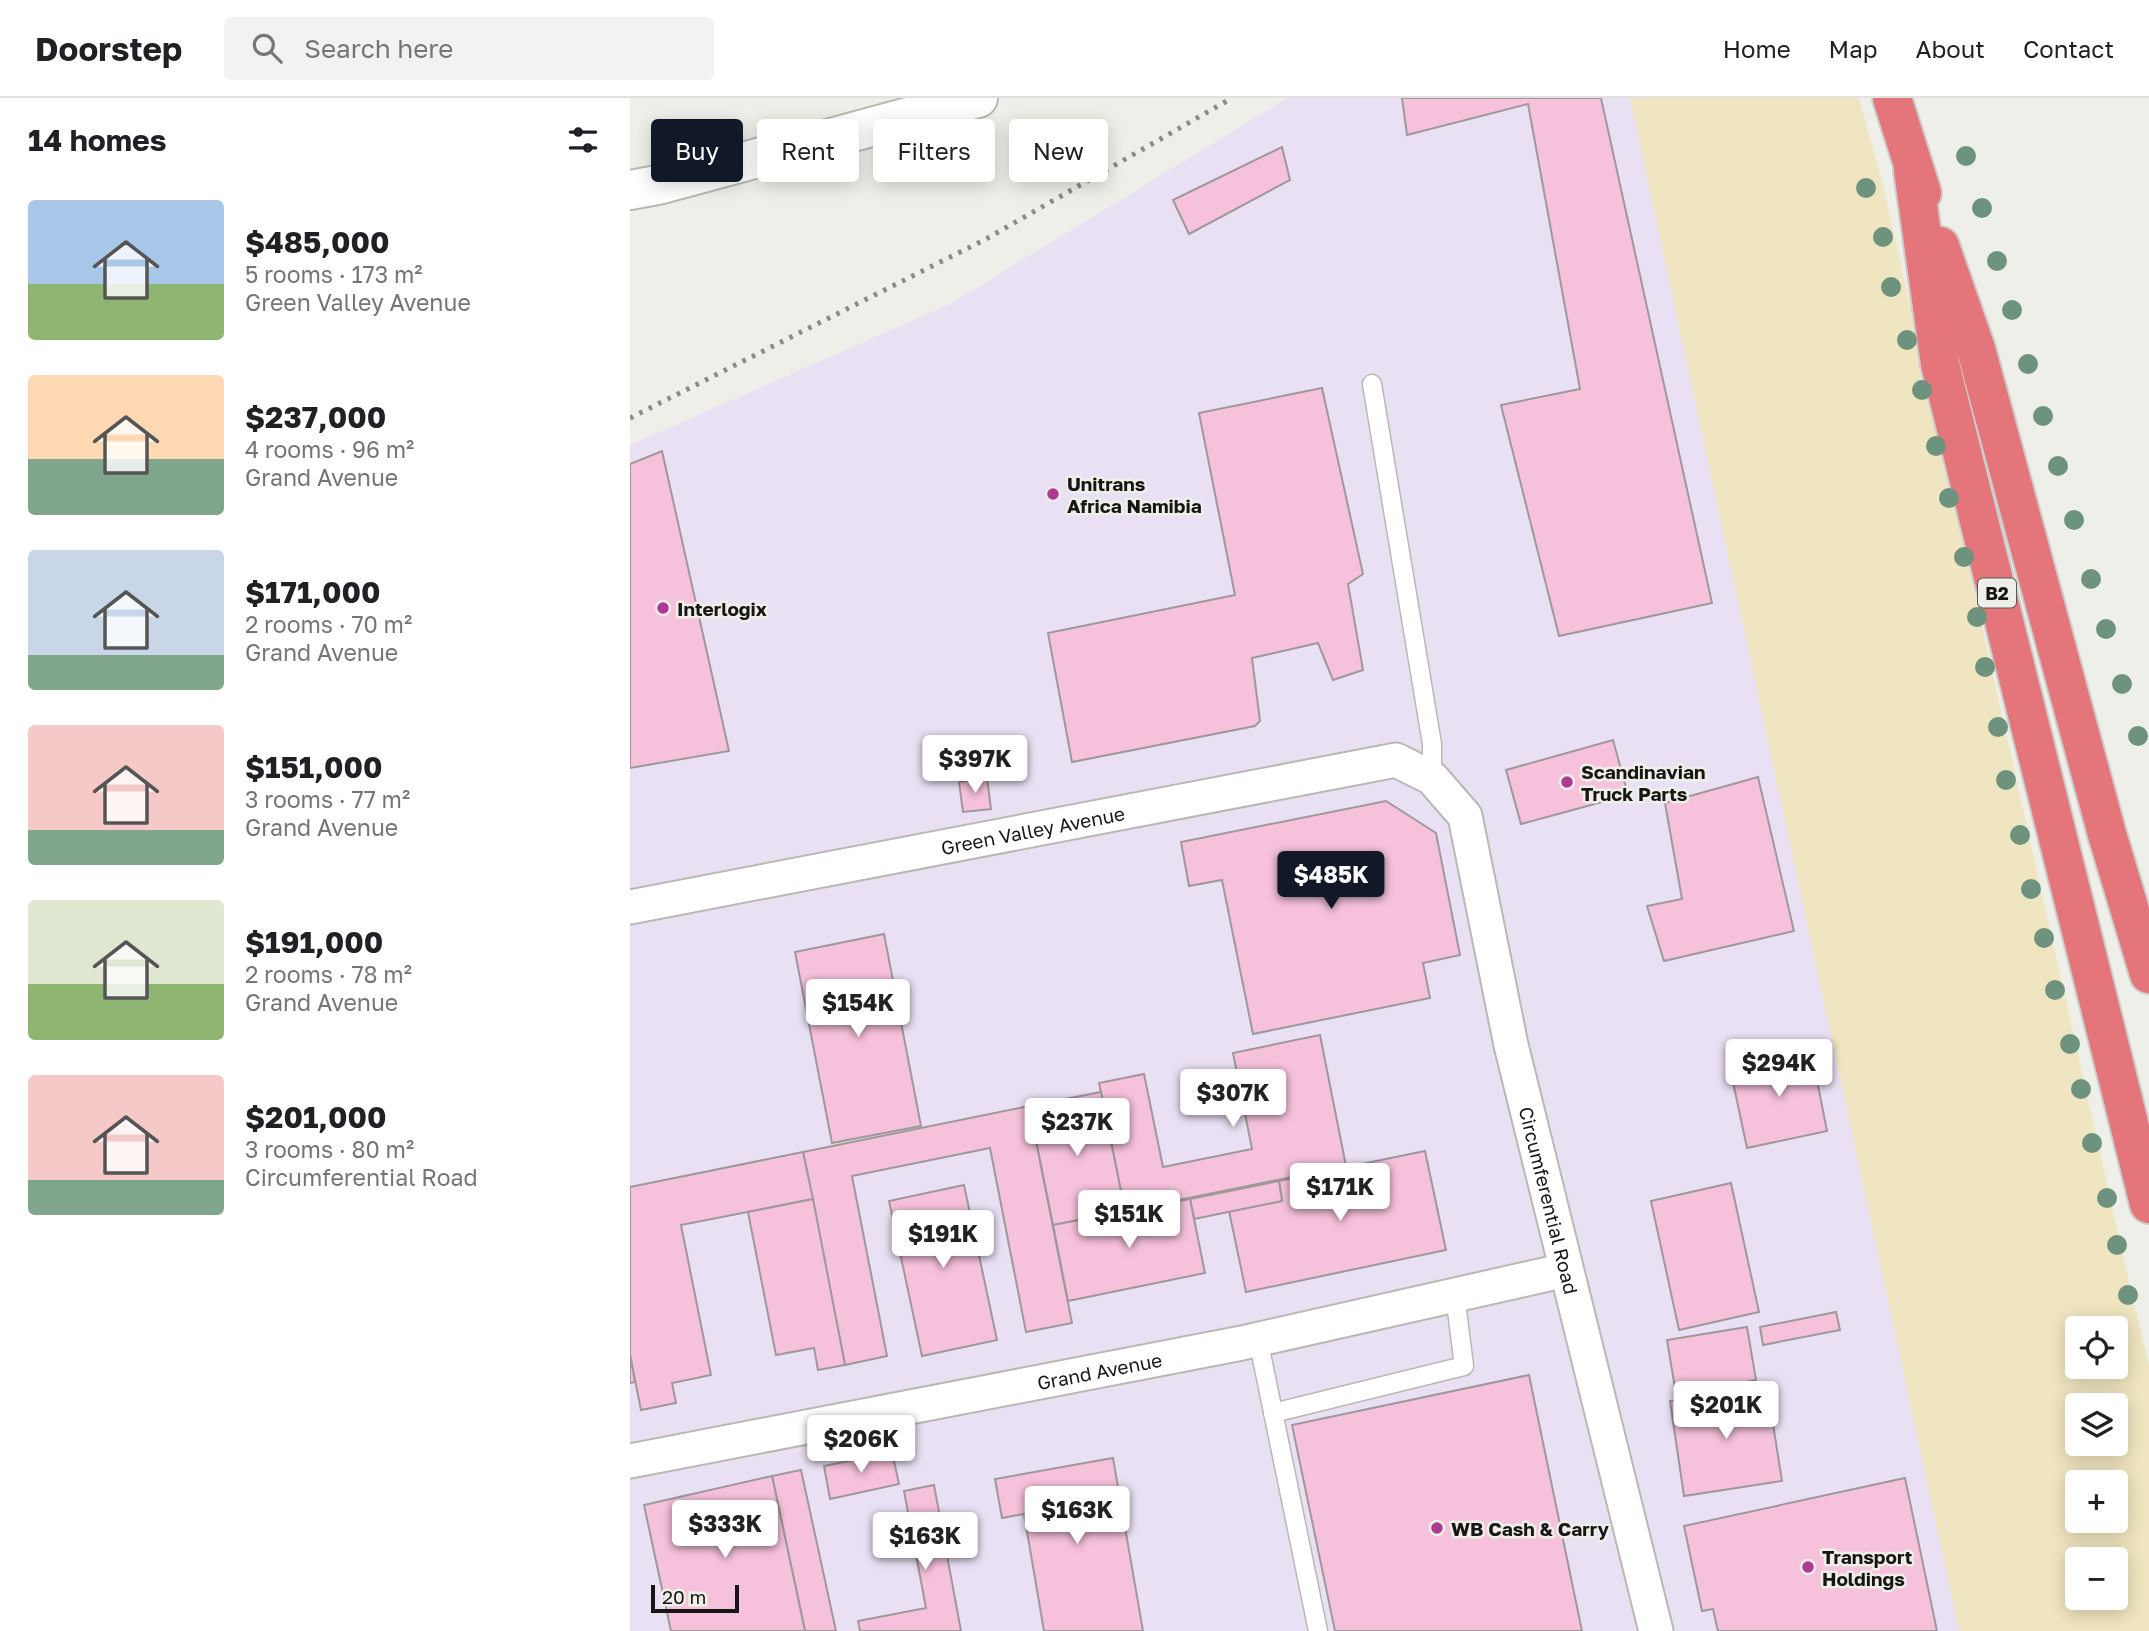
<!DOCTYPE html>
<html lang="en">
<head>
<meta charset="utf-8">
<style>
	body { margin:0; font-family:"Golos Text",sans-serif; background:#f2f2f2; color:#202124; height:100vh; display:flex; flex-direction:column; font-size:26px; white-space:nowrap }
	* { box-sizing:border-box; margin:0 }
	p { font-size:23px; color:#757577 }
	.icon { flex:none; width:38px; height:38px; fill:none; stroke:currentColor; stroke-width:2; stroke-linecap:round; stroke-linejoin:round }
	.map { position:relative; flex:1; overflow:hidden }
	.side { display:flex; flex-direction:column; background:#fff; width:630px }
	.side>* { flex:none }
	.hud { position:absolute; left:21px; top:21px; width:665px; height:63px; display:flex; gap:14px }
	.controls { position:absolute; left:1435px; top:1218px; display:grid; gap:14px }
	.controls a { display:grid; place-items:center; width:63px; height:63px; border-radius:7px; background:#fff; box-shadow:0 4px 18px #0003; font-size:35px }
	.scale { position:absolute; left:21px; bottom:18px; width:88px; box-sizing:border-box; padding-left:7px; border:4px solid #171614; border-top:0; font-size:19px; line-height:24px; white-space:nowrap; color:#171614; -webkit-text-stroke:5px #efefe9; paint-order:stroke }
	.price { position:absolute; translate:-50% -60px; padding:0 16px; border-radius:7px; background:#fff; color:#222; font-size:23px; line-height:46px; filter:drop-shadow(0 2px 4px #0008) }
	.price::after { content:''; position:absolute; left:50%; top:42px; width:21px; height:16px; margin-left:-10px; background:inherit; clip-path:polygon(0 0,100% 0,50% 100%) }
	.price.current { background:#111827; color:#fff }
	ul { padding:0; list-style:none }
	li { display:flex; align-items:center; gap:21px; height:175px; padding:0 28px }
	li span { display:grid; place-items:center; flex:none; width:196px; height:140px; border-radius:7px; color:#555 }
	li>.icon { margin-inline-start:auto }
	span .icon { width:84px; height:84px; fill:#fffc; stroke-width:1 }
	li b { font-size:30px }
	h2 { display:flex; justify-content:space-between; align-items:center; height:84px; padding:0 28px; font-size:30px }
	.pill { padding:0 24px; border-radius:7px; background:#fff; box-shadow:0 4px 18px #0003; font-size:24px; line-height:63px }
	.pill.current { background:#111827; color:#fff }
	header { display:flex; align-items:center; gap:42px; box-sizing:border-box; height:98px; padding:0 35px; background:#fff; border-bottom:2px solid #e0e0e0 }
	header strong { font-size:33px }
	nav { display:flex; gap:38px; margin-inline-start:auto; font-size:24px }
	.search { width:490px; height:63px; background:#f2f2f2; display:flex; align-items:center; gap:18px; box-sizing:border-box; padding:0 24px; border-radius:7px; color:#757577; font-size:26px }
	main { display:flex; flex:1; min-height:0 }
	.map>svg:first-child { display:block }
	.industrial { fill:#eae0f4 }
	.sand { fill:#efe5c0; fill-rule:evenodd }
	.building { fill:#f6c1db; stroke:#9e989b; stroke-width:2 }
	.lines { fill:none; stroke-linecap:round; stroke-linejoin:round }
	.lane-casing { stroke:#b9b8b2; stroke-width:21 }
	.street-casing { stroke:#b9b8b2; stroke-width:37 }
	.secondary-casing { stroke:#b9b8b2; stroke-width:42 }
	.highway-casing { stroke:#cccccb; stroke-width:42 }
	.lane { stroke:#fff; stroke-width:18 }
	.street { stroke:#fff; stroke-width:33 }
	.secondary { stroke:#fff; stroke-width:38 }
	.highway { stroke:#e4757a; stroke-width:38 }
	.rail { stroke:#8b8a86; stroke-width:5; stroke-dasharray:3.5 7; stroke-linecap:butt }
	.tree { fill:#6d937e }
	.poi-dot { fill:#ae3990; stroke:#efefe9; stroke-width:2.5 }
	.labels { text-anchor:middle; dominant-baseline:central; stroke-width:5; stroke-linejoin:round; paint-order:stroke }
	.shield { fill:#efefe9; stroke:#585754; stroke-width:2 }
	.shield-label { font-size:18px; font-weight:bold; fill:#171614 }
	.poi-label { font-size:19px; font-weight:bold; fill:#171614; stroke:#efefe9; text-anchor:start }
	.street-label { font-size:19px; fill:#171614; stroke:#efefe9 }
</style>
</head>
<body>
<header>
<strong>Doorstep</strong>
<div class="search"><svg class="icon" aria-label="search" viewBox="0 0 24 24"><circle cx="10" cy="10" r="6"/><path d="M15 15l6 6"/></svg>Search here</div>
<nav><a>Home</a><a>Map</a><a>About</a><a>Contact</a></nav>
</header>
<main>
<section class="side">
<h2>14 homes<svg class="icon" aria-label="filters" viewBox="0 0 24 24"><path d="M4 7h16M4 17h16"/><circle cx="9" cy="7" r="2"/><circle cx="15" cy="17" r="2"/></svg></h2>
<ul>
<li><span style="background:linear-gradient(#a9c7e8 60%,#8fb573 0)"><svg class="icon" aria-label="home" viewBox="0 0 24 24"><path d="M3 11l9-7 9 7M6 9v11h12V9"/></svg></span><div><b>$485,000</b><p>5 rooms · 173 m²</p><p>Green Valley Avenue</p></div></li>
<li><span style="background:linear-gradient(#ffd9b3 60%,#7fa58c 0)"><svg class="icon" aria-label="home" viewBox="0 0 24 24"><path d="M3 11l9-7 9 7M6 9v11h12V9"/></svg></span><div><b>$237,000</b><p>4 rooms · 96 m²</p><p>Grand Avenue</p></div></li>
<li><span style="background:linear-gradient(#c9d6e8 75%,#7fa58c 0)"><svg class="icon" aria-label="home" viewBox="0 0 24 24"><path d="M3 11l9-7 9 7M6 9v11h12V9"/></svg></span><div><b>$171,000</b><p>2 rooms · 70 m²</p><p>Grand Avenue</p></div></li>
<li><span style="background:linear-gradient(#f6c9c9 75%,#7fa58c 0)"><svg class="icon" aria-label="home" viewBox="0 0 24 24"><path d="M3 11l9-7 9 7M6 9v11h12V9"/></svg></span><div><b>$151,000</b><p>3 rooms · 77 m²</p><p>Grand Avenue</p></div></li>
<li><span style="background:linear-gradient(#dfe7d0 60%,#8fb573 0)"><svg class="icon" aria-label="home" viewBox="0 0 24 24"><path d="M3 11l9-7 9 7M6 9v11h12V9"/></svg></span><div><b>$191,000</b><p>2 rooms · 78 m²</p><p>Grand Avenue</p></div></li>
<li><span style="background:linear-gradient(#f6c9c9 75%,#7fa58c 0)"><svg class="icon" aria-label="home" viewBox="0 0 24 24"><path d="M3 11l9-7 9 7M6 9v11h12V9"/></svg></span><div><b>$201,000</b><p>3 rooms · 80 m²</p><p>Circumferential Road</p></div></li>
</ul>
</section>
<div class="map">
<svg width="1519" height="1533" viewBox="0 0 1519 1533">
	<rect width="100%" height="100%" fill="#efefe9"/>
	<path class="industrial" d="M657 0H1000L1329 1533H0V347L320 206Z"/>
	<path class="sand" d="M1000 0H1229L1253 87 1504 1206 1519 1266V1533H1329ZM1447 1230H1486V1269H1447ZM1447 1307H1486V1346H1447ZM1447 1384H1486V1423H1447ZM1447 1461H1486V1500H1447Z"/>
	<g class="building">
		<path d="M772 0H971L1082 505 929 538 871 307 950 291 898 6 777 37Z"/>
		<path d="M652 49 660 82 559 136 543 102Z"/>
		<path d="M692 290 733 476 718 486 733 572 703 582 688 545 622 560 630 623 625 628 442 664 418 535 605 497 569 315Z"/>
		<path d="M32 353 99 653 0 670V366Z"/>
		<path d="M983 642 998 697 891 726 876 672Z"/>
		<path d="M1128 679 1164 833 1034 863 1017 808 1052 801 1035 705Z"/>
		<path d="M357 680 361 711 333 714 329 684Z"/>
		<path d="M756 703 806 735 830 857 793 865 800 900 623 936 592 782 559 788 551 744Z"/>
		<path d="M254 836 291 1028 202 1045 165 854Z"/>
		<path d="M690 937 716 1068 495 1113 469 985 514 976 533 1069 622 1051 603 955Z"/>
		<path d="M1181 952 1197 1033 1117 1050 1100 970Z"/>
		<path d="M471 994 495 1113 423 1127 399 1008Z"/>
		<path d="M399 1008 442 1225 396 1234 360 1050 222 1078 257 1258 215 1267 173 1054Z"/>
		<path d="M795 1053 816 1152 616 1194 599 1113 652 1103 649 1083Z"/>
		<path d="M173 1054 183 1101 51 1127 81 1277 42 1285 46 1305 11 1312 0 1257V1089Z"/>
		<path d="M649 1083 652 1103 564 1121 560 1101Z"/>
		<path d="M1101 1085 1129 1214 1049 1232 1021 1103Z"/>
		<path d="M334 1087 367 1242 292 1258 259 1103Z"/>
		<path d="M183 1101 215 1267 188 1272 184 1250 146 1257 118 1114Z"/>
		<path d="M560 1101 575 1175 438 1203 423 1127Z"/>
		<path d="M1206 1214 1210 1232 1133 1247 1130 1229Z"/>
		<path d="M1117 1229 1126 1282 1046 1296 1037 1242Z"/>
		<path d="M0 1257 5 1284 0 1285Z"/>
		<path d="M899 1277 952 1533H705L662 1327Z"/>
		<path d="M1137 1288 1152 1383 1054 1398 1040 1303Z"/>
		<path d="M262 1354 269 1386 200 1401 194 1368Z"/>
		<path d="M483 1360 513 1533H414L394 1416 372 1420 365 1381Z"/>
		<path d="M171 1372 206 1533H175L142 1378Z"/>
		<path d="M142 1378 175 1533H41L14 1407Z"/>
		<path d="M1275 1380 1307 1533H1088L1083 1511 1072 1513 1054 1428Z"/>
		<path d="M304 1387 331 1533H230L228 1523 296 1510 274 1393Z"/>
	</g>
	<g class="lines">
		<defs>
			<g id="lane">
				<path d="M742 286 802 646V680"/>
				<path d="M628 1241 688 1533"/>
				<path d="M643 1315 834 1268 825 1197"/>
			</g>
			<g id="street">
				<path id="s1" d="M0 809 766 662 802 680 835 718 881 947 1026 1533"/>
				<path id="s2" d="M0 1363 612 1245 936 1172"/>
			</g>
			<path id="secondary" d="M0 92 32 86 348 0"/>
			<g id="highway">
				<path d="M1262 0 1292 95"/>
				<path d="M1283 72 1310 266 1519 1106"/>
				<path d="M1310 148 1346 251 1477 736 1519 876"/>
			</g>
		</defs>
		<use href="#lane" class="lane-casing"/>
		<use href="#street" class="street-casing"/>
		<use href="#secondary" class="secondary-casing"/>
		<use href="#highway" class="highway-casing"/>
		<use href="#lane" class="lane"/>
		<use href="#street" class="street"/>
		<use href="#secondary" class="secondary"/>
		<use href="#highway" class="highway"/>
		<path class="rail" d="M0 320 356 141 602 0"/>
	</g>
	<g class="tree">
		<circle cx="1336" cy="58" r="10"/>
		<circle cx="1236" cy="90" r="10"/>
		<circle cx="1352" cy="110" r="10"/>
		<circle cx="1253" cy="139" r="10"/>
		<circle cx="1367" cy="163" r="10"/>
		<circle cx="1261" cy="189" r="10"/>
		<circle cx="1382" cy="212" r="10"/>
		<circle cx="1277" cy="242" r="10"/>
		<circle cx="1398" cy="266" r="10"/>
		<circle cx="1292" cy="292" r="10"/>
		<circle cx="1413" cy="318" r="10"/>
		<circle cx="1306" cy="348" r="10"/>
		<circle cx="1428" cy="368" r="10"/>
		<circle cx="1319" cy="400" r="10"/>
		<circle cx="1444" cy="422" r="10"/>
		<circle cx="1334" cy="459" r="10"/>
		<circle cx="1461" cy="481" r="10"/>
		<circle cx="1347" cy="519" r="10"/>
		<circle cx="1476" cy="531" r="10"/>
		<circle cx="1355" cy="569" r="10"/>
		<circle cx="1492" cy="586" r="10"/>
		<circle cx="1368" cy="629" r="10"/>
		<circle cx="1508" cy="638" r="10"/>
		<circle cx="1376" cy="682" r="10"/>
		<circle cx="1390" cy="737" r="10"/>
		<circle cx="1401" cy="791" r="10"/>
		<circle cx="1414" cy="840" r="10"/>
		<circle cx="1425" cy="892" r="10"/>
		<circle cx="1440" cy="946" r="10"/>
		<circle cx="1451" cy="991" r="10"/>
		<circle cx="1462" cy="1045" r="10"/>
		<circle cx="1477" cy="1100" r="10"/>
		<circle cx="1487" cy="1147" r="10"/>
		<circle cx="1498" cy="1197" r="10"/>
	</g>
	<g class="poi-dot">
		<circle cx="423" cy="396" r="7"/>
		<circle cx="33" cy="510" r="7"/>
		<circle cx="937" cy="684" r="7"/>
		<circle cx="807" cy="1430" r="7"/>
		<circle cx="1178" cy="1469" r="7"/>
	</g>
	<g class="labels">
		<rect class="shield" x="1348" y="480.5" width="38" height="29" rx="5"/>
		<g class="shield-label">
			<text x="1367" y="495">B2</text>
		</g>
		<g class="poi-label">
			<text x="437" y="385">Unitrans<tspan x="437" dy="22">Africa Namibia</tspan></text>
			<text x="47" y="510">Interlogix</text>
			<text x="951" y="673">Scandinavian<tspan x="951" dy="22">Truck Parts</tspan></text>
			<text x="821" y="1430">WB Cash &amp; Carry</text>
			<text x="1192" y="1458">Transport<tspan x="1192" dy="22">Holdings</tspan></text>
		</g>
		<g class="street-label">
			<text stroke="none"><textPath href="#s1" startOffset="410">Green Valley Avenue</textPath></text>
			<text stroke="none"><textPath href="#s1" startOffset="1264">Circumferential Road</textPath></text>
			<text stroke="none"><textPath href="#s2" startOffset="478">Grand Avenue</textPath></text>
		</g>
	</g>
</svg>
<div class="controls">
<a><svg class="icon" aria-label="locate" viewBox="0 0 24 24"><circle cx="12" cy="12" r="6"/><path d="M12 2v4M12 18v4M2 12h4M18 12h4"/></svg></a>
<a><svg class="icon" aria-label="layers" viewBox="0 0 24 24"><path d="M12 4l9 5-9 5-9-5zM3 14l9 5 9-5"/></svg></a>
<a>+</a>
<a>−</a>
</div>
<div class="scale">20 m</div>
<b class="price" style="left:345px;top:697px">$397K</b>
<b class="price current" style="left:701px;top:813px">$485K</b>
<b class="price" style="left:228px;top:941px">$154K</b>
<b class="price" style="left:1149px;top:1001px">$294K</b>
<b class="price" style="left:603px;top:1031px">$307K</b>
<b class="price" style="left:447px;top:1060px">$237K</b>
<b class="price" style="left:710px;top:1125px">$171K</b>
<b class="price" style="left:499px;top:1152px">$151K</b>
<b class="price" style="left:313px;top:1172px">$191K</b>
<b class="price" style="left:1096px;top:1343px">$201K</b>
<b class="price" style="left:231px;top:1377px">$206K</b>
<b class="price" style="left:447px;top:1448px">$163K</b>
<b class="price" style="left:95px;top:1462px">$333K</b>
<b class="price" style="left:295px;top:1474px">$163K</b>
<div class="hud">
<a class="pill current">Buy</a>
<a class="pill">Rent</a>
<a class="pill">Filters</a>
<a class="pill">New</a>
</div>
</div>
</main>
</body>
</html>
